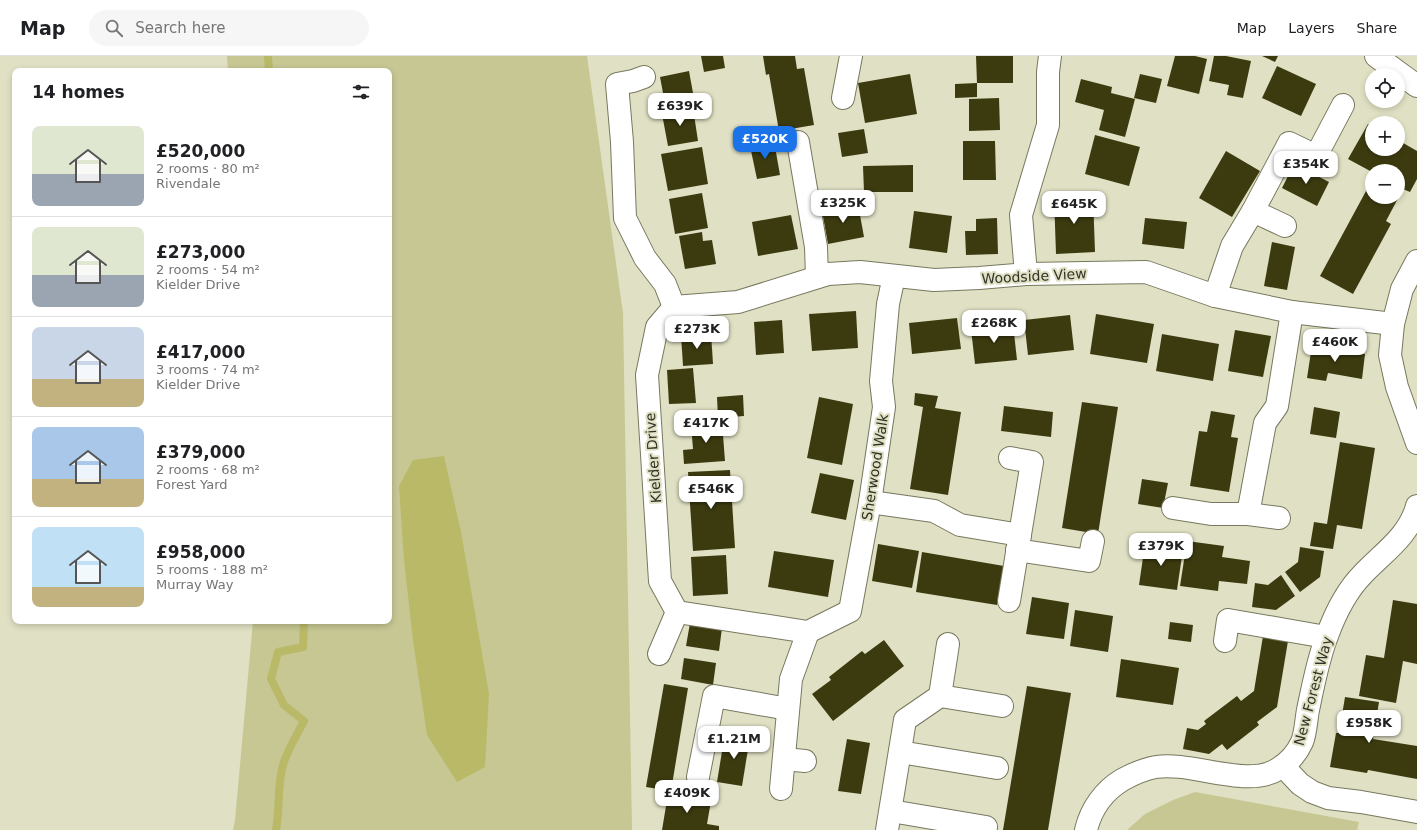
<!DOCTYPE html>
<html lang="en">
<head>
<meta charset="utf-8">
<style>
	body { margin:0; font-family:"DejaVu Sans",sans-serif; background:#f6f6f6; color:#202124; height:100vh; display:flex; flex-direction:column; font-size:15px; white-space:nowrap }
	* { box-sizing:border-box; margin:0 }
	p { font-size:13px; color:#757577 }
	.icon { flex:none; width:22px; height:22px; fill:none; stroke:currentColor; stroke-width:2; stroke-linecap:round; stroke-linejoin:round }
	.map { position:relative; flex:1; overflow:hidden }
	.sheet { position:absolute; left:12px; top:12px; width:380px; height:556px; display:flex; flex-direction:column; background:#fff; border-radius:8px; box-shadow:0 2px 6px #0003 }
	.sheet>* { flex:none }
	.controls { position:absolute; left:1365px; top:12px; display:grid; gap:8px }
	.controls a { display:grid; place-items:center; width:40px; height:40px; border-radius:50%; background:#fff; box-shadow:0 2px 6px #0003; font-size:20px }
	.price { position:absolute; translate:-50% -34px; padding:0 9px; border-radius:8px; background:#fff; color:#222; font-size:13px; line-height:26px; filter:drop-shadow(0 1px 2px #0008) }
	.price::after { content:''; position:absolute; left:50%; top:24px; width:12px; height:9px; margin-left:-6px; background:inherit; clip-path:polygon(0 0,100% 0,50% 100%) }
	.price.selected { background:#1a73e8; color:#fff }
	ul { padding:0; list-style:none }
	li { display:flex; align-items:center; gap:12px; height:100px; padding:0 20px }
	li+li { border-top:1px solid #e0e0e0 }
	li span { display:grid; place-items:center; flex:none; width:112px; height:80px; border-radius:8px; color:#555 }
	li>.icon { margin-inline-start:auto }
	span .icon { width:48px; height:48px; fill:#fffc; stroke-width:1 }
	li b { font-size:17px }
	h2 { display:flex; justify-content:space-between; align-items:center; height:48px; padding:0 20px; font-size:17px }
	header { display:flex; align-items:center; gap:24px; box-sizing:border-box; height:56px; padding:0 20px; background:#fff; border-bottom:1px solid #e0e0e0 }
	header strong { font-size:19px }
	nav { display:flex; gap:22px; margin-inline-start:auto; font-size:14px }
	.search { width:280px; height:36px; background:#f6f6f6; display:flex; align-items:center; gap:10px; box-sizing:border-box; padding:0 14px; border-radius:22px; color:#757577; font-size:15px }
	.map>svg:first-child { display:block }
	.green { fill:#c6c793 }
	.water { fill:#bab968 }
	.lines { fill:none; stroke-linecap:round; stroke-linejoin:round }
	.stream { stroke:#bab968; stroke-width:8 }
	.building { fill:#3c3b10 }
	.minor-casing { stroke:#77785e; stroke-width:24 }
	.minor { stroke:#fff; stroke-width:22 }
	.labels { text-anchor:middle; dominant-baseline:central; stroke-width:4; stroke-linejoin:round; paint-order:stroke }
	.street-label { font-size:14px; fill:#313126; stroke:#e0e1c4 }
</style>
</head>
<body>
<header>
<strong>Map</strong>
<div class="search"><svg class="icon" aria-label="search" viewBox="0 0 24 24"><circle cx="10" cy="10" r="6"/><path d="M15 15l6 6"/></svg>Search here</div>
<nav><a>Map</a><a>Layers</a><a>Share</a></nav>
</header>
<div class="map">
<svg width="1417" height="774" viewBox="0 0 1417 774">
	<rect width="100%" height="100%" fill="#e0e1c4"/>
	<g class="green">
		<path d="M227 0H587L623 257 632 774H233L235 764 253 565H389V15H228Z"/>
		<path d="M1195 736 1359 766 1357 774H1127L1145 758 1173 744Z"/>
	</g>
	<path class="water" d="M444 400 461 476 489 638 485 711 457 726 427 679 413 584 404 504 399 430 413 404Z"/>
	<g class="lines">
		<g class="stream">
			<path d="M268 0 269 15"/>
			<path d="M276 774C280 753 277 730 283 709 286 697 298 677 304 665L284 649 271 623 278 596 303 591 304 565"/>
		</g>
	</g>
	<g class="building">
		<path d="M701 0H723L725 12 704 16Z"/>
		<path d="M763 0H795L797 13 804 12 814 69 779 75 769 18 766 19Z"/>
		<path d="M976 0H1013V27H977Z"/>
		<path d="M1175 0H1195L1207 3 1199 38 1167 30Z"/>
		<path d="M1214 0H1226L1251 5 1243 42 1227 39 1229 29 1209 25Z"/>
		<path d="M1262 0H1278L1275 6Z"/>
		<path d="M1277 10 1316 28 1301 60 1262 42Z"/>
		<path d="M689 15 695 48 666 53 660 21Z"/>
		<path d="M910 18 917 58 865 67 858 27Z"/>
		<path d="M1140 18 1162 23 1156 47 1134 42Z"/>
		<path d="M1081 23 1112 31 1111 37 1135 43 1125 81 1099 74 1104 54 1075 46Z"/>
		<path d="M977 27V41L955 42V28Z"/>
		<path d="M999 42 1000 74 969 75V43Z"/>
		<path d="M693 52 698 85 668 90 662 58Z"/>
		<path d="M1368 68 1372 70V93H1398V84L1417 95V123L1410 136 1403 133 1386 165 1391 168 1353 238 1320 220 1372 124V141H1398V115L1372 116 1348 103Z"/>
		<path d="M864 73 868 97 842 101 838 77Z"/>
		<path d="M1095 79 1140 91 1129 130 1085 118Z"/>
		<path d="M774 85 780 119 757 123 750 90Z"/>
		<path d="M963 85H995L996 124H963Z"/>
		<path d="M702 91 708 128 668 135 661 98Z"/>
		<path d="M1226 95 1260 115 1232 161 1199 142Z"/>
		<path d="M1294 108 1329 126 1317 150 1282 132Z"/>
		<path d="M913 109V136H864L863 110Z"/>
		<path d="M702 137 708 172 675 178 669 143Z"/>
		<path d="M1093 140 1095 196 1056 198 1054 141Z"/>
		<path d="M858 148 864 181 828 188 822 155Z"/>
		<path d="M914 155 952 160 947 197 909 192Z"/>
		<path d="M791 159 798 193 758 200 752 166Z"/>
		<path d="M997 162 998 198 966 199 965 175H976V163Z"/>
		<path d="M1145 162 1187 166 1184 193 1142 188Z"/>
		<path d="M702 176 703 185 712 184 716 208 685 213 679 180Z"/>
		<path d="M1272 186 1295 191 1287 234 1264 230Z"/>
		<path d="M856 255 858 292 812 295 809 258Z"/>
		<path d="M1096 258 1154 268 1147 307 1090 298Z"/>
		<path d="M1070 259 1074 294 1028 299 1024 264Z"/>
		<path d="M957 262 961 293 912 298 909 267Z"/>
		<path d="M782 264 784 297 756 299 754 266Z"/>
		<path d="M1013 268 1017 304 975 308 971 273Z"/>
		<path d="M1235 274 1271 280 1263 321 1228 315Z"/>
		<path d="M711 277 713 308 683 310 681 279Z"/>
		<path d="M1162 278 1219 288 1213 325 1156 315Z"/>
		<path d="M1312 289 1365 298 1362 323 1328 317 1326 325 1307 322Z"/>
		<path d="M693 312 696 347 669 348 667 314Z"/>
		<path d="M915 337 938 340 935 352 961 356 948 439 910 433 923 351 914 349Z"/>
		<path d="M743 339 744 360 718 362 717 341Z"/>
		<path d="M819 341 853 348 842 409 807 402Z"/>
		<path d="M1082 346 1118 351 1098 478 1062 472Z"/>
		<path d="M1004 350 1053 356 1051 381 1001 375Z"/>
		<path d="M1314 351 1340 356 1336 382 1310 378Z"/>
		<path d="M1211 355 1235 359 1231 381 1238 382 1229 436 1190 430 1199 375 1207 376Z"/>
		<path d="M722 366 725 405 684 408 683 394 693 393 691 368Z"/>
		<path d="M1340 386 1375 392 1362 473 1337 469 1333 493 1310 490 1314 466 1327 468Z"/>
		<path d="M730 414 735 492 693 495 688 416Z"/>
		<path d="M820 417 854 424 846 464 811 457Z"/>
		<path d="M1142 423 1168 427 1163 452 1138 448Z"/>
		<path d="M1187 485 1224 490 1222 501 1250 505 1247 528 1219 525 1218 535 1180 530Z"/>
		<path d="M878 488 919 495 912 532 872 525Z"/>
		<path d="M1145 488 1183 493 1177 534 1139 529Z"/>
		<path d="M1300 491 1324 495 1320 521 1300 536 1285 516 1298 506Z"/>
		<path d="M774 495 834 504 828 541 768 531Z"/>
		<path d="M922 496 1004 510 997 549 916 536Z"/>
		<path d="M726 499 728 538 693 540 691 501Z"/>
		<path d="M1281 519 1295 540 1276 554 1252 551 1255 527 1268 529Z"/>
		<path d="M1032 541 1069 547 1064 583 1026 578Z"/>
		<path d="M1393 544 1417 548V608L1403 605 1396 647 1359 640 1366 599 1384 602Z"/>
		<path d="M1075 554 1113 560 1108 596 1070 590Z"/>
		<path d="M1170 566 1193 569 1191 586 1168 583Z"/>
		<path d="M690 567 722 572 719 595 686 590Z"/>
		<path d="M1263 580 1288 585 1277 651 1257 666 1259 669 1227 694 1222 688 1209 698 1183 693 1187 672 1198 674 1206 668 1204 665 1237 640 1241 645 1254 635Z"/>
		<path d="M884 584 904 610 833 665 812 638 831 624 829 621 862 595 865 598Z"/>
		<path d="M684 602 716 607 713 629 681 623Z"/>
		<path d="M1121 603 1179 612 1173 649 1116 641Z"/>
		<path d="M664 628 688 632 671 735 646 731Z"/>
		<path d="M1027 630 1071 637 1048 774H1003Z"/>
		<path d="M1345 641 1379 646 1373 683 1417 690V723L1368 714 1367 717 1330 711 1336 677H1339Z"/>
		<path d="M725 677 750 681 742 730 717 726Z"/>
		<path d="M847 683 870 687 861 738 838 735Z"/>
		<path d="M668 738 711 745 707 768 719 770V774H662Z"/>
	</g>
	<g class="lines">
		<defs>
			<g id="minor">
				<path d="M1376 0 1417 30"/>
				<path d="M644 21 633 25 617 28 622 86 625 162 645 202 665 228 674 251"/>
				<path d="M843 42 851 0"/>
				<path d="M798 86 816 191 817 221"/>
				<path d="M1253 155 1285 170"/>
				<path d="M1417 205 1402 233 1393 268 1390 299 1397 331 1417 387"/>
				<path d="M1026 218 1021 159 1048 69V16L1050 0"/>
				<path d="M1215 240 1232 190 1253 155 1289 87 1316 100 1343 49"/>
				<path d="M674 251 738 246 828 218 860 216 934 224 979 222 1026 218 1146 216 1215 240 1292 256 1393 268"/>
				<path d="M674 251 657 271 647 319 660 525 677 556"/>
				<path d="M870 446 934 455 960 469 1020 479"/>
				<path d="M1173 452 1211 458H1248L1279 462"/>
				<path d="M1248 458 1265 367 1277 350 1292 256"/>
				<path d="M1017 494 1089 505 1093 485"/>
				<path d="M1009 545 1032 406 1010 402"/>
				<path d="M677 556 808 576 850 555 870 446 884 351 881 325 888 248 894 220"/>
				<path d="M1225 585 1228 564 1326 581"/>
				<path d="M659 598 677 556"/>
				<path d="M940 640 948 588"/>
				<path d="M900 696 997 712"/>
				<path d="M784 703 805 705"/>
				<path d="M1283 710 1300 728 1312 736 1328 742 1361 746 1417 756"/>
				<path d="M698 721 714 640 788 653"/>
				<path d="M781 733 791 623 808 576"/>
				<path d="M891 755 986 771"/>
				<path d="M887 774 905 664 940 640 1002 650"/>
				<path d="M1086 774C1091 753 1104 735 1122 724 1133 718 1144 713 1156 711 1191 705 1248 733 1278 713 1288 707 1297 697 1302 686 1306 676 1306 664 1308 654 1313 630 1318 603 1327 580 1335 558 1346 535 1363 518 1384 496 1409 480 1417 450"/>
			</g>
		</defs>
		<use href="#minor" class="minor-casing"/>
		<use href="#minor" class="minor"/>
	</g>
	<g class="labels">
		<g class="street-label">
			<text transform="translate(1034 220) rotate(-3)">Woodside View</text>
			<text transform="translate(653 402) rotate(-94)">Kielder Drive</text>
			<text transform="translate(875 411) rotate(-81)">Sherwood Walk</text>
			<text transform="translate(1313 635) rotate(-75)">New Forest Way</text>
		</g>
	</g>
</svg>
<div class="controls">
<a><svg class="icon" aria-label="locate" viewBox="0 0 24 24"><circle cx="12" cy="12" r="6"/><path d="M12 2v4M12 18v4M2 12h4M18 12h4"/></svg></a>
<a>+</a>
<a>−</a>
</div>
<b class="price" style="left:680px;top:71px">£639K</b>
<b class="price selected" style="left:765px;top:104px">£520K</b>
<b class="price" style="left:1306px;top:129px">£354K</b>
<b class="price" style="left:843px;top:168px">£325K</b>
<b class="price" style="left:1074px;top:169px">£645K</b>
<b class="price" style="left:994px;top:288px">£268K</b>
<b class="price" style="left:697px;top:294px">£273K</b>
<b class="price" style="left:1335px;top:307px">£460K</b>
<b class="price" style="left:706px;top:388px">£417K</b>
<b class="price" style="left:711px;top:454px">£546K</b>
<b class="price" style="left:1161px;top:511px">£379K</b>
<b class="price" style="left:1369px;top:688px">£958K</b>
<b class="price" style="left:734px;top:704px">£1.21M</b>
<b class="price" style="left:687px;top:758px">£409K</b>
<section class="sheet">
<h2>14 homes<svg class="icon" aria-label="filters" viewBox="0 0 24 24"><path d="M4 7h16M4 17h16"/><circle cx="9" cy="7" r="2"/><circle cx="15" cy="17" r="2"/></svg></h2>
<ul>
<li><span style="background:linear-gradient(#dfe7d0 60%,#9aa5b1 0)"><svg class="icon" aria-label="home" viewBox="0 0 24 24"><path d="M3 11l9-7 9 7M6 9v11h12V9"/></svg></span><div><b>£520,000</b><p>2 rooms · 80 m²</p><p>Rivendale</p></div></li>
<li><span style="background:linear-gradient(#dfe7d0 60%,#9aa5b1 0)"><svg class="icon" aria-label="home" viewBox="0 0 24 24"><path d="M3 11l9-7 9 7M6 9v11h12V9"/></svg></span><div><b>£273,000</b><p>2 rooms · 54 m²</p><p>Kielder Drive</p></div></li>
<li><span style="background:linear-gradient(#c9d6e8 65%,#c2b280 0)"><svg class="icon" aria-label="home" viewBox="0 0 24 24"><path d="M3 11l9-7 9 7M6 9v11h12V9"/></svg></span><div><b>£417,000</b><p>3 rooms · 74 m²</p><p>Kielder Drive</p></div></li>
<li><span style="background:linear-gradient(#a9c7e8 65%,#c2b280 0)"><svg class="icon" aria-label="home" viewBox="0 0 24 24"><path d="M3 11l9-7 9 7M6 9v11h12V9"/></svg></span><div><b>£379,000</b><p>2 rooms · 68 m²</p><p>Forest Yard</p></div></li>
<li><span style="background:linear-gradient(#bfe0f5 75%,#c2b280 0)"><svg class="icon" aria-label="home" viewBox="0 0 24 24"><path d="M3 11l9-7 9 7M6 9v11h12V9"/></svg></span><div><b>£958,000</b><p>5 rooms · 188 m²</p><p>Murray Way</p></div></li>
</ul>
</section>
</div>
</body>
</html>
